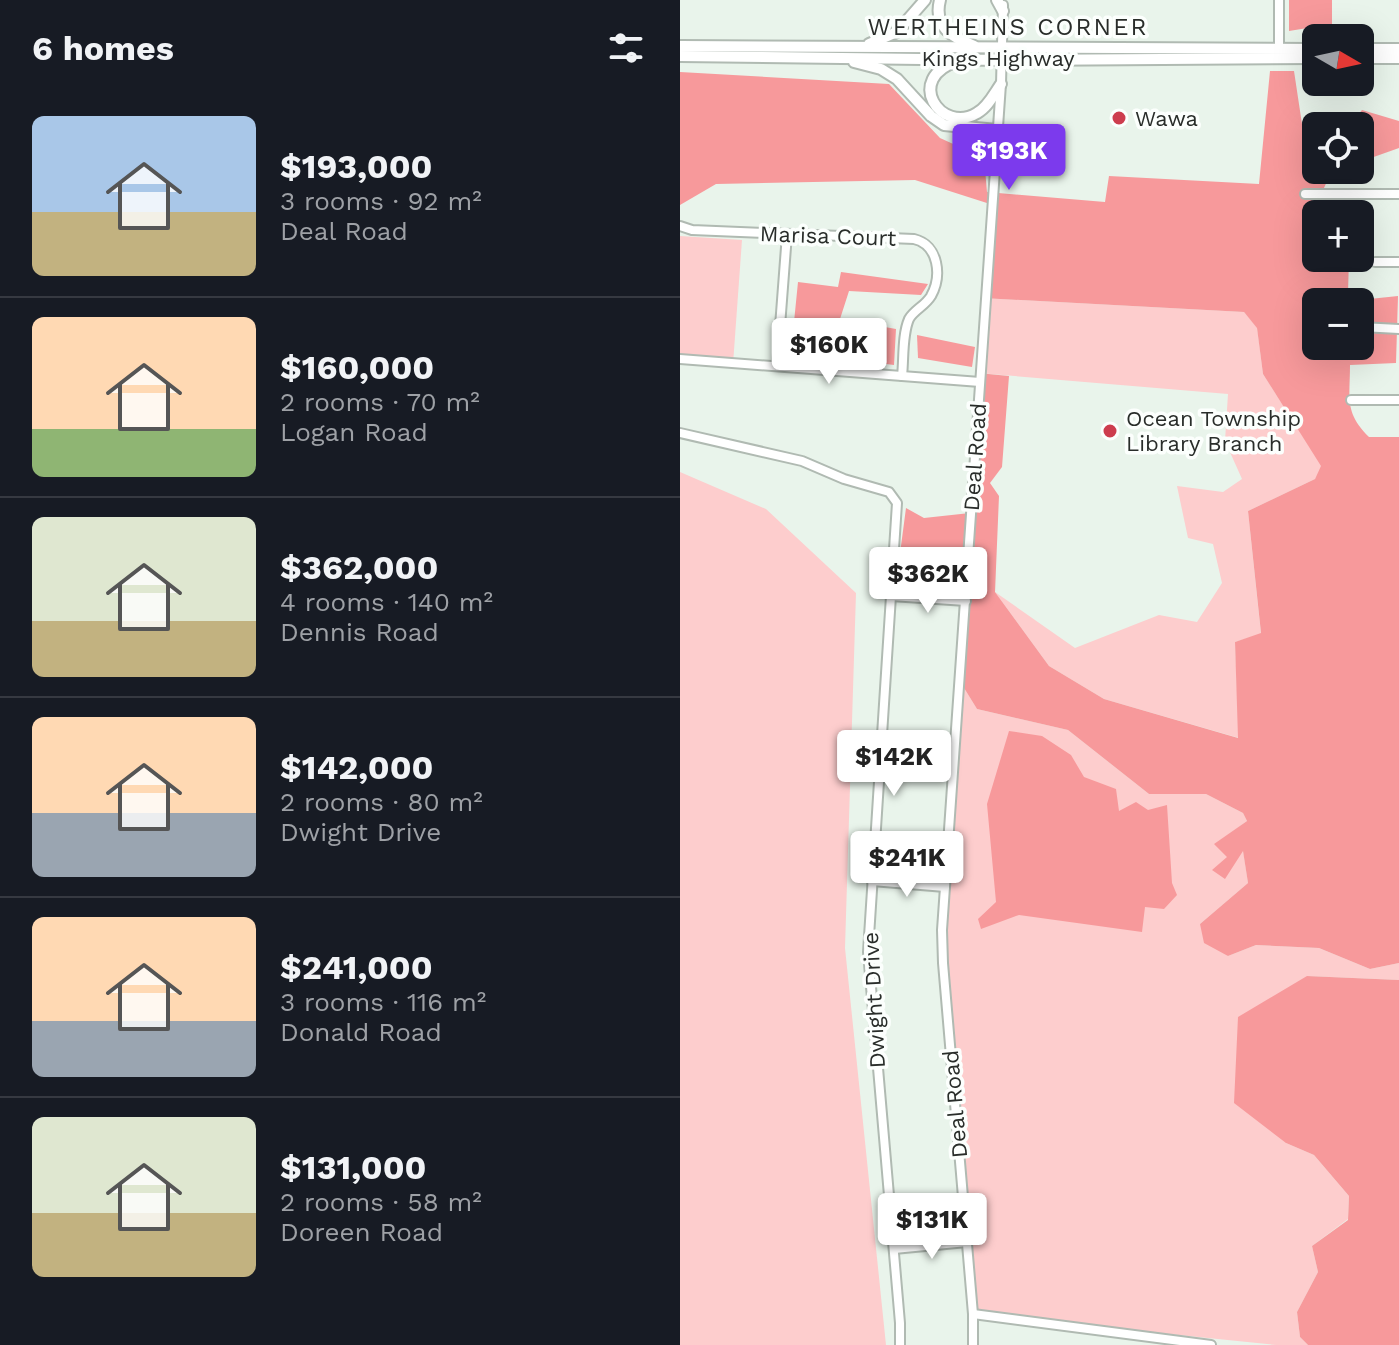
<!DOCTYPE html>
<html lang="en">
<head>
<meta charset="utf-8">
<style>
	body { margin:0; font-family:"Work Sans",sans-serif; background:#20242c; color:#f1f3f6; height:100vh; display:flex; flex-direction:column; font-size:30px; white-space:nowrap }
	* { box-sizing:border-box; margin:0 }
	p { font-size:26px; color:#9ea1a6 }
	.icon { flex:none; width:44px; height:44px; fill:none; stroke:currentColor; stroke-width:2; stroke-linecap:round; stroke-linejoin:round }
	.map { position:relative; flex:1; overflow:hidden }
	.drawer { display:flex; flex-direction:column; background:#171b24; width:680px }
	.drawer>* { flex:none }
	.needle { width:52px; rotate:99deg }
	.controls { position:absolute; left:622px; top:24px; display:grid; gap:16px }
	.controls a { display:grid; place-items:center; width:72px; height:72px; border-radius:12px; background:#171b24; box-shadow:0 8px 32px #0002; font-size:40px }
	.price { position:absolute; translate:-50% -68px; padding:0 18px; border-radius:8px; background:#fff; color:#222; font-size:26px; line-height:52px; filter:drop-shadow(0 2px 4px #0008) }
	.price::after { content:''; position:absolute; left:50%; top:48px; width:24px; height:18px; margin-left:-12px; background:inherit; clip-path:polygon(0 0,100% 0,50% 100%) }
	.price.active { background:#7c3aed; color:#fff }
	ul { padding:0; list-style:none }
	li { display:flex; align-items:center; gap:24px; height:200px; padding:0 32px }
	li+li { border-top:2px solid #363941 }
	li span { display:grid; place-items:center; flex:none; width:224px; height:160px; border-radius:12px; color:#555 }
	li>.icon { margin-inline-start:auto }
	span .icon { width:96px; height:96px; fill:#fffc; stroke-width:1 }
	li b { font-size:34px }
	h2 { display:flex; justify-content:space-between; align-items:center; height:96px; padding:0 32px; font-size:34px }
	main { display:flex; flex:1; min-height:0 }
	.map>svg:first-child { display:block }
	.green { fill:#fdcdcd }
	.forest { fill:#f7999b; fill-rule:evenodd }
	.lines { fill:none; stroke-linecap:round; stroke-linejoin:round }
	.minor-casing { stroke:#b0bab2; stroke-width:12 }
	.major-casing { stroke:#b0bab2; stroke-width:14 }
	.minor { stroke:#fff; stroke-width:8 }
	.major { stroke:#fff; stroke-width:10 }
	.poi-dot { fill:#cd3d4e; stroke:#fcfffd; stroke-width:3 }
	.labels { text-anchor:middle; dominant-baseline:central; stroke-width:7; stroke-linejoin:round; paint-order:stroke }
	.street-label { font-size:22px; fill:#292d2a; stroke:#fcfffd }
	.poi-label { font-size:22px; fill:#292d2a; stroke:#fcfffd; text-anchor:start }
	.neighbourhood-label { font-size:24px; letter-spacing:2px; fill:#292d2a; stroke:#fcfffd }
</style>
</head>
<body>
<main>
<section class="drawer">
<h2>6 homes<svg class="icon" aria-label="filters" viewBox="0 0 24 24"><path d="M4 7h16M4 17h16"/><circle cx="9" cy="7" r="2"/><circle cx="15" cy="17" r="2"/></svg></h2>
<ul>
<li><span style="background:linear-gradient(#a9c7e8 60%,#c2b280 0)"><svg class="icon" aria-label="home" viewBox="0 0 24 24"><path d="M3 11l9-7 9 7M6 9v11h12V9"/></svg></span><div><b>$193,000</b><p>3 rooms · 92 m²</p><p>Deal Road</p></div></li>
<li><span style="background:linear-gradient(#ffd9b3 70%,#8fb573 0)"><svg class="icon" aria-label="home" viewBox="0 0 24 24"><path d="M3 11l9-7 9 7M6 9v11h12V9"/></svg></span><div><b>$160,000</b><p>2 rooms · 70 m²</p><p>Logan Road</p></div></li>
<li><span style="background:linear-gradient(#dfe7d0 65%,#c2b280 0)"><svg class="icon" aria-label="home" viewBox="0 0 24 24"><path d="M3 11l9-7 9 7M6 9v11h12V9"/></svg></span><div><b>$362,000</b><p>4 rooms · 140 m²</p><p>Dennis Road</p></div></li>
<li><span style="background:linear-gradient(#ffd9b3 60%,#9aa5b1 0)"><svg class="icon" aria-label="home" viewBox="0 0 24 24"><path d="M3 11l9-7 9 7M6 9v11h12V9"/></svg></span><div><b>$142,000</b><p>2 rooms · 80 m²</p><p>Dwight Drive</p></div></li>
<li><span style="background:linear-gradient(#ffd9b3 65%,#9aa5b1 0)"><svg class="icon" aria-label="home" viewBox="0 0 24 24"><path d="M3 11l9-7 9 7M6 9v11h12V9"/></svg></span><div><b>$241,000</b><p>3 rooms · 116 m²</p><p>Donald Road</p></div></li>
<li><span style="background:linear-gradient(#dfe7d0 60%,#c2b280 0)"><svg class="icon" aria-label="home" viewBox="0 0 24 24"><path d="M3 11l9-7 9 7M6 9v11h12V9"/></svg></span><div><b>$131,000</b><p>2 rooms · 58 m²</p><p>Doreen Road</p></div></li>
</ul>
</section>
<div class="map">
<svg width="719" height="1345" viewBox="0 0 719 1345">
	<rect width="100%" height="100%" fill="#e9f4eb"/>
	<g class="green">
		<path d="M0 236 62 240 53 364 0 359Z"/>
		<path d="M302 298 564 312 577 327 583 374 642 466 635 479 568 511 581 634 555 642 559 738 424 699 369 666 315 592 395 648 479 615 517 622 542 583 533 544 508 538 497 486 543 492 562 479 545 441 548 394 298 373Z"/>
		<path d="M0 472 86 509 176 593 165 948 206 1345H0Z"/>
		<path d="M281 683 297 709 388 730 469 794H526L563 813 567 821 535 844 548 857 563 850 568 883 520 924 548 956 576 945 639 948 690 969 719 963V980L627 976 606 1143 634 1155 669 1196 668 1219 632 1246 638 1272 617 1312 620 1337 628 1345H596L293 1314 262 952Z"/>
	</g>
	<g class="forest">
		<path d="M609 0H652V24L609 31Z"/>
		<path d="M590 71H614L625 144H636V170H652L644 188 632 191 633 214 636 218V258H669L668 293 680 300 718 296 716 363 670 365C670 398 664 412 689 437H719V963L690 969 639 948 576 945 548 956 524 943 520 924 568 883 563 851 545 879 532 870 547 857 534 844 567 821 563 813 526 794H469L388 730 297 709 281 683 285 591 262 597 237 590 219 561 226 508 244 518 290 513 298 373 329 376 322 467 310 483 319 496 315 592 369 666 424 699 558 738 555 642 581 633 568 511 635 479 641 466 583 374 577 328 564 312 302 298 310 204 235 180 36 184 0 205V72L209 84 260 138 304 158 307 192 425 202 429 176 579 184ZM636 302H680V346H636Z"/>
		<path d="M682 110 719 121V148L688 159 683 171 671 170H680V126H669Z"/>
		<path d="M161 272 248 284 241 295 169 291 160 319 216 329 214 365 111 352 118 282 158 287Z"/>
		<path d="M237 335 295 347 292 367 238 358Z"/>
		<path d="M329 731 362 736 391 755 404 777 436 789 439 811 456 802 468 810 487 805 492 883 497 895 484 909 465 907 462 932 339 915 301 929 298 919 316 902 307 804Z"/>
		<path d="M627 976 719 980V1345H628L620 1337 617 1312 638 1272 632 1246 668 1220 669 1196 634 1155 606 1143 554 1103 558 1017Z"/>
	</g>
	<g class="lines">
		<defs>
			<g id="minor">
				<path d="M599 49V0"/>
				<path d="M625 194H719"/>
				<path d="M0 226 12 230 234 239C259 245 262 276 251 296 245 306 234 310 229 319 222 335 224 359 222 376"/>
				<path d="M695 262H719"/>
				<path d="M681 327 719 329"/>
				<path d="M0 359 300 382"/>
				<path d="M97 366 107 234"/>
				<path d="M671 400H719"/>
				<path d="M0 433 122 461 164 479 209 492 217 503 188 952 220 1323V1345"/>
				<path d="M211 596 286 601"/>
				<path d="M192 881 265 887"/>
				<path d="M214 1249 287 1242"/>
				<path d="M293 1314 531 1345"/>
				<path d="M293 1345V1314L263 963 262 930 321 84 323 5"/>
			</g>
			<g id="major">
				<path d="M260 0C253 27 272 37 294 46"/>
				<path d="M317 0 323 11"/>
				<path d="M189 44 217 32 245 0"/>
				<path d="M0 46 636 49"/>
				<path d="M680 49H719"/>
				<path d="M0 56 321 60 636 58"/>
				<path d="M680 58H719"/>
				<path d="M278 61C223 78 261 135 297 113 308 107 314 94 321 84"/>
				<path d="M174 62 201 69 217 79 251 116 264 125 317 130"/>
			</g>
		</defs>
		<use href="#minor" class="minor-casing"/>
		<use href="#major" class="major-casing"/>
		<use href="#minor" class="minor"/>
		<use href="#major" class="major"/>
	</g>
	<g class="poi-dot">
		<circle cx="439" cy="118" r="8"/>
		<circle cx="430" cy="431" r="8"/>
	</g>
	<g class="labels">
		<g class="street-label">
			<text x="318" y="58">Kings Highway</text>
			<text transform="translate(148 236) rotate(2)">Marisa Court</text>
			<text transform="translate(295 457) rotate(-86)">Deal Road</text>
			<text transform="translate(194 1000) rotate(-93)">Dwight Drive</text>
			<text transform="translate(275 1104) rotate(-95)">Deal Road</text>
		</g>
		<g class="poi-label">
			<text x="455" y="118">Wawa</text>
			<text x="446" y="418">Ocean Township<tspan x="446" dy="25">Library Branch</tspan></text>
		</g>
		<g class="neighbourhood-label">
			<text x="328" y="27">WERTHEINS CORNER</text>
		</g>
	</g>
</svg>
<div class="controls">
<a><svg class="needle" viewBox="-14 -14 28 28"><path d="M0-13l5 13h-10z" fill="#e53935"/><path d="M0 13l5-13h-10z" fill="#9ea1a6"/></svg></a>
<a><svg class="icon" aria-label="locate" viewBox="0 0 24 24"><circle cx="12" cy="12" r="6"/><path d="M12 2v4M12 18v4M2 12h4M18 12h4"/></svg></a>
<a>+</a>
<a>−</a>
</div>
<b class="price active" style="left:329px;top:192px">$193K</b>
<b class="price" style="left:149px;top:386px">$160K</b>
<b class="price" style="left:248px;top:615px">$362K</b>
<b class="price" style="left:214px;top:798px">$142K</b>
<b class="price" style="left:227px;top:899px">$241K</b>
<b class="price" style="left:252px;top:1261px">$131K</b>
</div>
</main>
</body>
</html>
